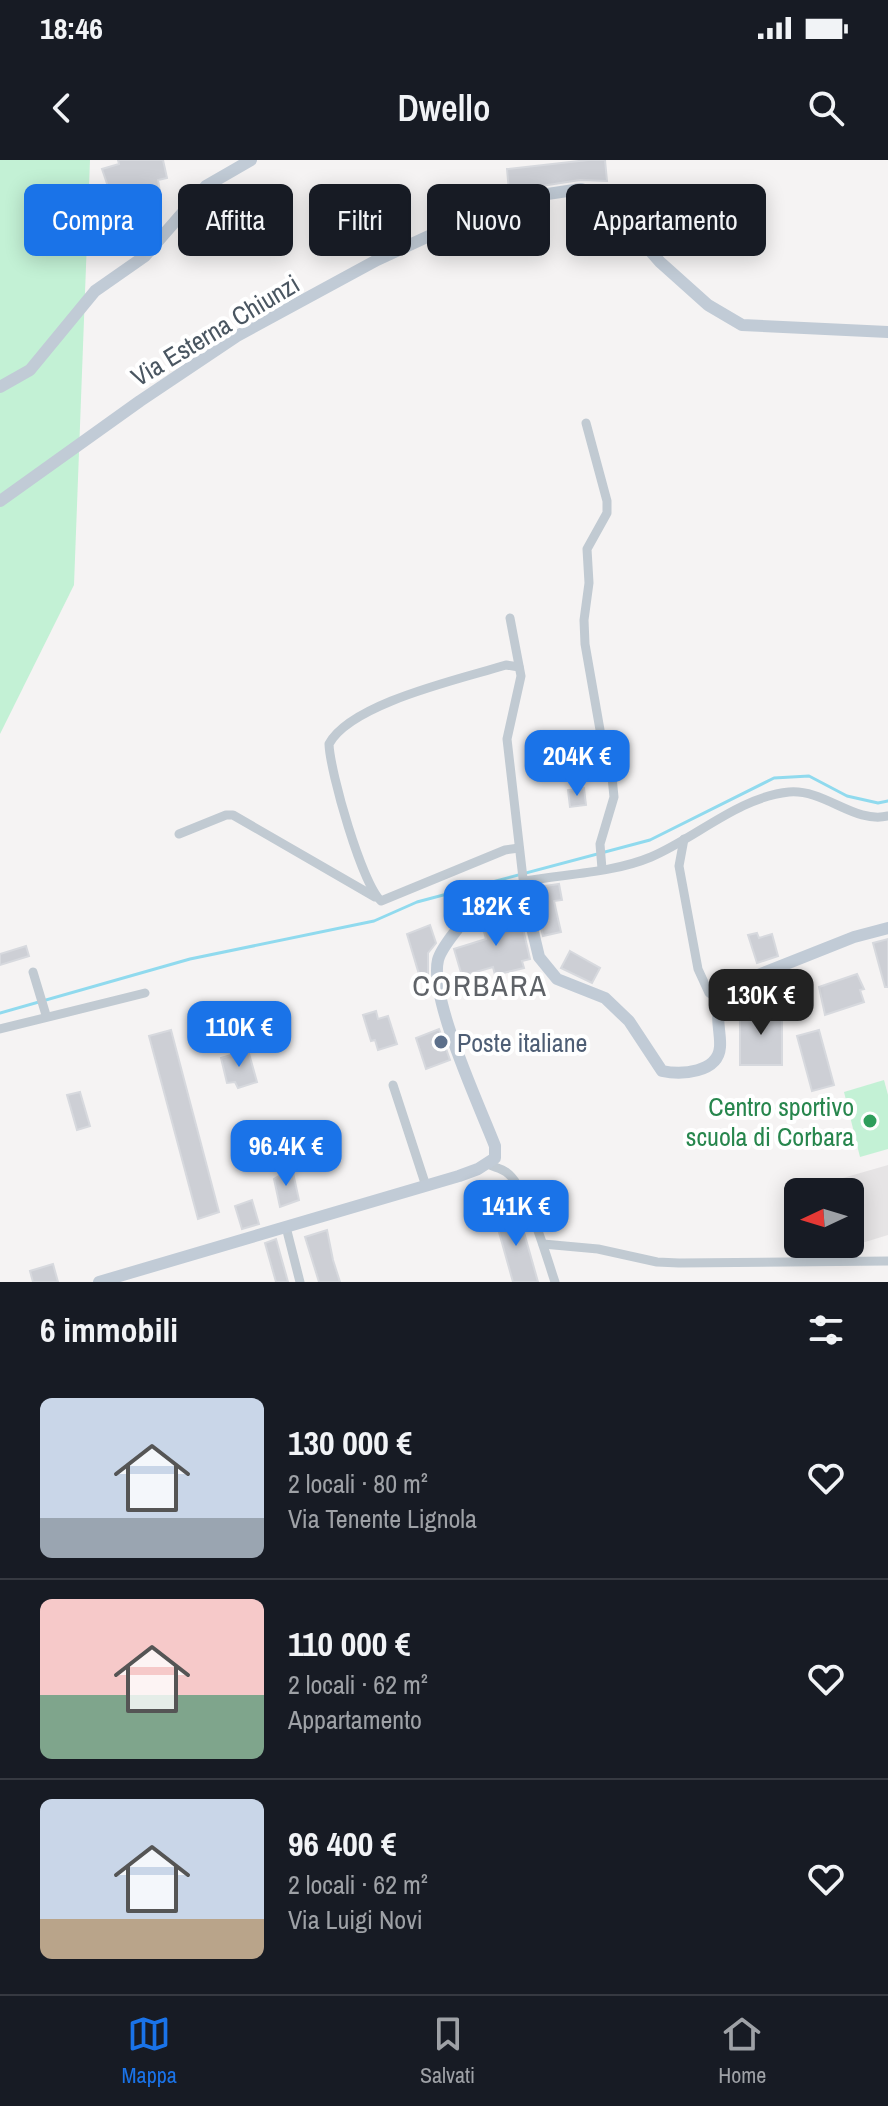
<!DOCTYPE html>
<html lang="it">
<head>
<meta charset="utf-8">
<style>
	body { margin:0; font-family:"Archivo Narrow",sans-serif; background:#20242c; color:#f1f3f6; height:100vh; display:flex; flex-direction:column; font-size:30px; white-space:nowrap }
	* { box-sizing:border-box; margin:0 }
	p { font-size:26px; color:#9ea1a6 }
	.icon { flex:none; width:44px; height:44px; fill:none; stroke:currentColor; stroke-width:2; stroke-linecap:round; stroke-linejoin:round }
	.map { position:relative; height:1122px; overflow:hidden }
	.drawer { display:flex; flex-direction:column; background:#171b24; flex:1 }
	.drawer>* { flex:none }
	.hud { position:absolute; left:24px; top:24px; width:840px; height:72px; display:flex; gap:16px }
	.needle { width:52px; rotate:266deg }
	.fabs { position:absolute; left:784px; top:1018px; display:grid; gap:16px }
	.fabs a { display:grid; place-items:center; width:80px; height:80px; border-radius:12px; background:#171b24; box-shadow:0 4px 20px #0003; font-size:40px }
	.price { position:absolute; translate:-50% -68px; padding:0 18px; border-radius:16px; background:#1a73e8; color:#fff; font-size:26px; line-height:52px; filter:drop-shadow(0 2px 4px #0008) }
	.price::after { content:''; position:absolute; left:50%; top:48px; width:24px; height:18px; margin-left:-12px; background:inherit; clip-path:polygon(0 0,100% 0,50% 100%) }
	.price.current { background:#222; color:#fff }
	ul { padding:0; list-style:none }
	li { display:flex; align-items:center; gap:24px; height:200px; padding:0 40px }
	li+li { border-top:2px solid #363941 }
	li span { display:grid; place-items:center; flex:none; width:224px; height:160px; border-radius:12px; color:#555 }
	li>.icon { margin-inline-start:auto }
	span .icon { width:96px; height:96px; fill:#fffc; stroke-width:1 }
	li b { font-size:34px }
	h2 { display:flex; justify-content:space-between; align-items:center; height:96px; padding:0 40px; font-size:34px }
	.pill { padding:0 28px; border-radius:12px; background:#171b24; box-shadow:0 4px 20px #0003; font-size:28px; line-height:72px }
	.pill.current { background:#1a73e8; color:#fff }
	.status { display:flex; justify-content:space-between; align-items:center; height:56px; padding:0 40px; background:#171b24; direction:ltr }
	.status svg { height:22px; fill:currentColor }
	header { display:flex; justify-content:space-between; align-items:center; height:104px; padding:0 40px; background:#171b24; font-size:36px; font-weight:600 }
	.tabs { display:flex; justify-content:space-around; align-items:center; height:112px; border-top:2px solid #363941; background:#171b24; font-size:22px; color:#9ea1a6 }
	.tabs a { display:grid; justify-items:center; gap:4px }
	.tabs .current { color:#1a73e8 }
	.map>svg:first-child { display:block }
	.education { fill:#e6e4e5 }
	.green { fill:#c3f1d5 }
	.lines { fill:none; stroke-linecap:round; stroke-linejoin:round }
	.stream { stroke:#90daee; stroke-width:3 }
	.building { fill:#cdcfd5; stroke:#d7d9de; stroke-width:2 }
	.street { stroke:#c1cad2; stroke-width:9 }
	.secondary { stroke:#c1cbd6; stroke-width:12 }
	.service-dot { fill:#5c6f8a; stroke:#fff; stroke-width:3 }
	.leisure-dot { fill:#2e9e5b; stroke:#fff; stroke-width:3 }
	.labels { text-anchor:middle; dominant-baseline:central; stroke-width:8; stroke-linejoin:round; paint-order:stroke }
	.street-label { font-size:26px; fill:#4a5661; stroke:#fff }
	.service-label { font-size:26px; fill:#4e5e75; stroke:#fff; text-anchor:start }
	.leisure-label { font-size:26px; fill:#27864d; stroke:#fff; text-anchor:end }
	.quarter-label { font-size:30px; letter-spacing:2px; fill:#5f6368; stroke:#fff }
</style>
</head>
<body>
<div class="status"><b>18:46</b><svg viewBox="0 0 49 12"><path d="M0 12V9h3v3zM5 12V6h3v6zM10 12V3h3v9zM15 12V0h3v12zM26 1h20v11H26zM47 4h2v5h-2z"/></svg></div>
<header><svg class="icon" aria-label="back" viewBox="0 0 24 24"><path d="M15 5l-7 7 7 7"/></svg>Dwello<svg class="icon" aria-label="search" viewBox="0 0 24 24"><circle cx="10" cy="10" r="6"/><path d="M15 15l6 6"/></svg></header>
<div class="map">
<svg width="888" height="1122" viewBox="0 0 888 1122">
	<rect width="100%" height="100%" fill="#f5f3f3"/>
	<path class="education" d="M888 1005V1075L852 1086 850 1032H839L836 1020Z"/>
	<g class="green">
		<path d="M0 0H90L74 425 0 574Z"/>
		<path d="M884 920 888 935V989L860 997 844 932Z"/>
	</g>
	<g class="lines">
		<path class="stream" d="M0 853 190 799 374 761 417 742 650 680 774 618 809 616 847 636 878 643 888 641"/>
	</g>
	<g class="building">
		<path d="M118 0H163L167 18 158 20 161 38 116 50 102 9 119 4Z"/>
		<path d="M588 0H605L607 21 580 20 509 31 507 9Z"/>
		<path d="M584 628 586 645 570 647 568 630Z"/>
		<path d="M559 724 562 740 554 741 561 772 543 776 531 728Z"/>
		<path d="M519 751 530 799 522 801 524 808 495 815 493 807 462 816 454 789 486 779 483 768 498 763 497 757Z"/>
		<path d="M430 765 436 783 428 793V819L421 821 407 774Z"/>
		<path d="M757 773 759 778 772 774 778 796 757 803 748 775Z"/>
		<path d="M888 779V827H885L873 783Z"/>
		<path d="M26 786 29 796 0 805V794Z"/>
		<path d="M570 791 600 808 592 823 561 808Z"/>
		<path d="M857 814 864 829 860 830 864 842 825 855 819 827Z"/>
		<path d="M740 849 782 850V905H740Z"/>
		<path d="M376 851 378 859 388 856 397 884 378 890 375 880 371 881 363 855Z"/>
		<path d="M439 869 450 900 426 909 416 878Z"/>
		<path d="M171 870 219 1052 198 1059 149 876Z"/>
		<path d="M819 870 834 925 812 931 797 876Z"/>
		<path d="M248 890 257 922 238 928 235 922 227 923 221 898Z"/>
		<path d="M80 932 90 966 77 970 67 935Z"/>
		<path d="M292 1008 299 1040 280 1047 274 1019Z"/>
		<path d="M252 1040 259 1064 242 1069 235 1046Z"/>
		<path d="M518 1051 538 1122H513L495 1058Z"/>
		<path d="M327 1070 333 1100 340 1122H319L305 1077Z"/>
		<path d="M276 1079 288 1122H276L265 1083Z"/>
		<path d="M53 1104 58 1122H33L30 1111Z"/>
	</g>
	<g class="lines">
		<g class="street">
			<path d="M586 263 607 341V353L587 389 589 423 584 460 585 484 603 587 612 617 614 637 600 684 602 709"/>
			<path d="M510 458 521 516 507 579 524 727"/>
			<path d="M519 507 506 505C461 519 351 543 329 584 330 612 362 724 381 741L505 690 519 688"/>
			<path d="M179 674 226 655H233L375 737"/>
			<path d="M684 679 679 706 698 809 709 833 722 841"/>
			<path d="M525 721C565 714 613 713 651 697 696 678 739 637 789 632 825 629 854 664 888 656"/>
			<path d="M33 812 46 855"/>
			<path d="M0 869 145 833"/>
			<path d="M393 925 426 1026"/>
			<path d="M488 1004C493 1007 501 1008 506 1012 527 1026 546 1096 555 1122"/>
			<path d="M286 1067 300 1122"/>
			<path d="M543 1084 598 1089 657 1102 679 1103 888 1101"/>
		</g>
		<g class="secondary">
			<path d="M0 227 30 210 95 131 145 96 206 26 251 0"/>
			<path d="M0 341 140 241 237 176 377 100 507 40 581 29 602 36 660 102 708 145 742 165 888 172"/>
			<path d="M99 1122 459 1016 478 1009 495 998V986C480 947 429 838 438 800 441 788 454 774 461 764 476 741 497 734 524 734L539 797 557 819 605 838 629 861 662 911C681 915 718 913 720 887 721 874 716 860 719 848 723 836 730 830 738 823L854 777 888 768"/>
		</g>
	</g>
	<circle class="service-dot" cx="441" cy="882" r="8"/>
	<circle class="leisure-dot" cx="870" cy="961" r="8"/>
	<g class="labels">
		<g class="street-label">
			<text transform="translate(215 170) rotate(-31)">Via Esterna Chiunzi</text>
		</g>
		<g class="service-label">
			<text x="457" y="882">Poste italiane</text>
		</g>
		<g class="leisure-label">
			<text x="854" y="946">Centro sportivo<tspan x="854" dy="30">scuola di Corbara</tspan></text>
		</g>
		<g class="quarter-label">
			<text x="480" y="825">CORBARA</text>
		</g>
	</g>
</svg>
<div class="fabs">
<a><svg class="needle" viewBox="-14 -14 28 28"><path d="M0-13l5 13h-10z" fill="#e53935"/><path d="M0 13l5-13h-10z" fill="#9ea1a6"/></svg></a>
</div>
<b class="price" style="left:577px;top:638px">204K €</b>
<b class="price" style="left:496px;top:788px">182K €</b>
<b class="price current" style="left:761px;top:877px">130K €</b>
<b class="price" style="left:239px;top:909px">110K €</b>
<b class="price" style="left:286px;top:1028px">96.4K €</b>
<b class="price" style="left:516px;top:1088px">141K €</b>
<div class="hud">
<a class="pill current">Compra</a>
<a class="pill">Affitta</a>
<a class="pill">Filtri</a>
<a class="pill">Nuovo</a>
<a class="pill">Appartamento</a>
</div>
</div>
<section class="drawer">
<h2>6 immobili<svg class="icon" aria-label="filters" viewBox="0 0 24 24"><path d="M4 7h16M4 17h16"/><circle cx="9" cy="7" r="2"/><circle cx="15" cy="17" r="2"/></svg></h2>
<ul>
<li><span style="background:linear-gradient(#c9d6e8 75%,#9aa5b1 0)"><svg class="icon" aria-label="home" viewBox="0 0 24 24"><path d="M3 11l9-7 9 7M6 9v11h12V9"/></svg></span><div><b>130 000 €</b><p>2 locali · 80 m²</p><p>Via Tenente Lignola</p></div><svg class="icon" aria-label="heart" viewBox="0 0 24 24"><path d="M12 20l-8-8c-3-5 5-10 8-4 3-6 11-1 8 4z"/></svg></li>
<li><span style="background:linear-gradient(#f6c9c9 60%,#7fa58c 0)"><svg class="icon" aria-label="home" viewBox="0 0 24 24"><path d="M3 11l9-7 9 7M6 9v11h12V9"/></svg></span><div><b>110 000 €</b><p>2 locali · 62 m²</p><p>Appartamento</p></div><svg class="icon" aria-label="heart" viewBox="0 0 24 24"><path d="M12 20l-8-8c-3-5 5-10 8-4 3-6 11-1 8 4z"/></svg></li>
<li><span style="background:linear-gradient(#c9d6e8 75%,#b9a48a 0)"><svg class="icon" aria-label="home" viewBox="0 0 24 24"><path d="M3 11l9-7 9 7M6 9v11h12V9"/></svg></span><div><b>96 400 €</b><p>2 locali · 62 m²</p><p>Via Luigi Novi</p></div><svg class="icon" aria-label="heart" viewBox="0 0 24 24"><path d="M12 20l-8-8c-3-5 5-10 8-4 3-6 11-1 8 4z"/></svg></li>
</ul>
</section>
<nav class="tabs">
<a class="current"><svg class="icon" aria-label="map" viewBox="0 0 24 24"><path d="M3 6l6-2 6 2 6-2v14l-6 2-6-2-6 2zM9 4v14M15 6v14"/></svg>Mappa</a>
<a><svg class="icon" aria-label="saved" viewBox="0 0 24 24"><path d="M7 4h10v16l-5-4-5 4z"/></svg>Salvati</a>
<a><svg class="icon" aria-label="home" viewBox="0 0 24 24"><path d="M3 11l9-7 9 7M6 9v11h12V9"/></svg>Home</a>
</nav>
</body>
</html>
